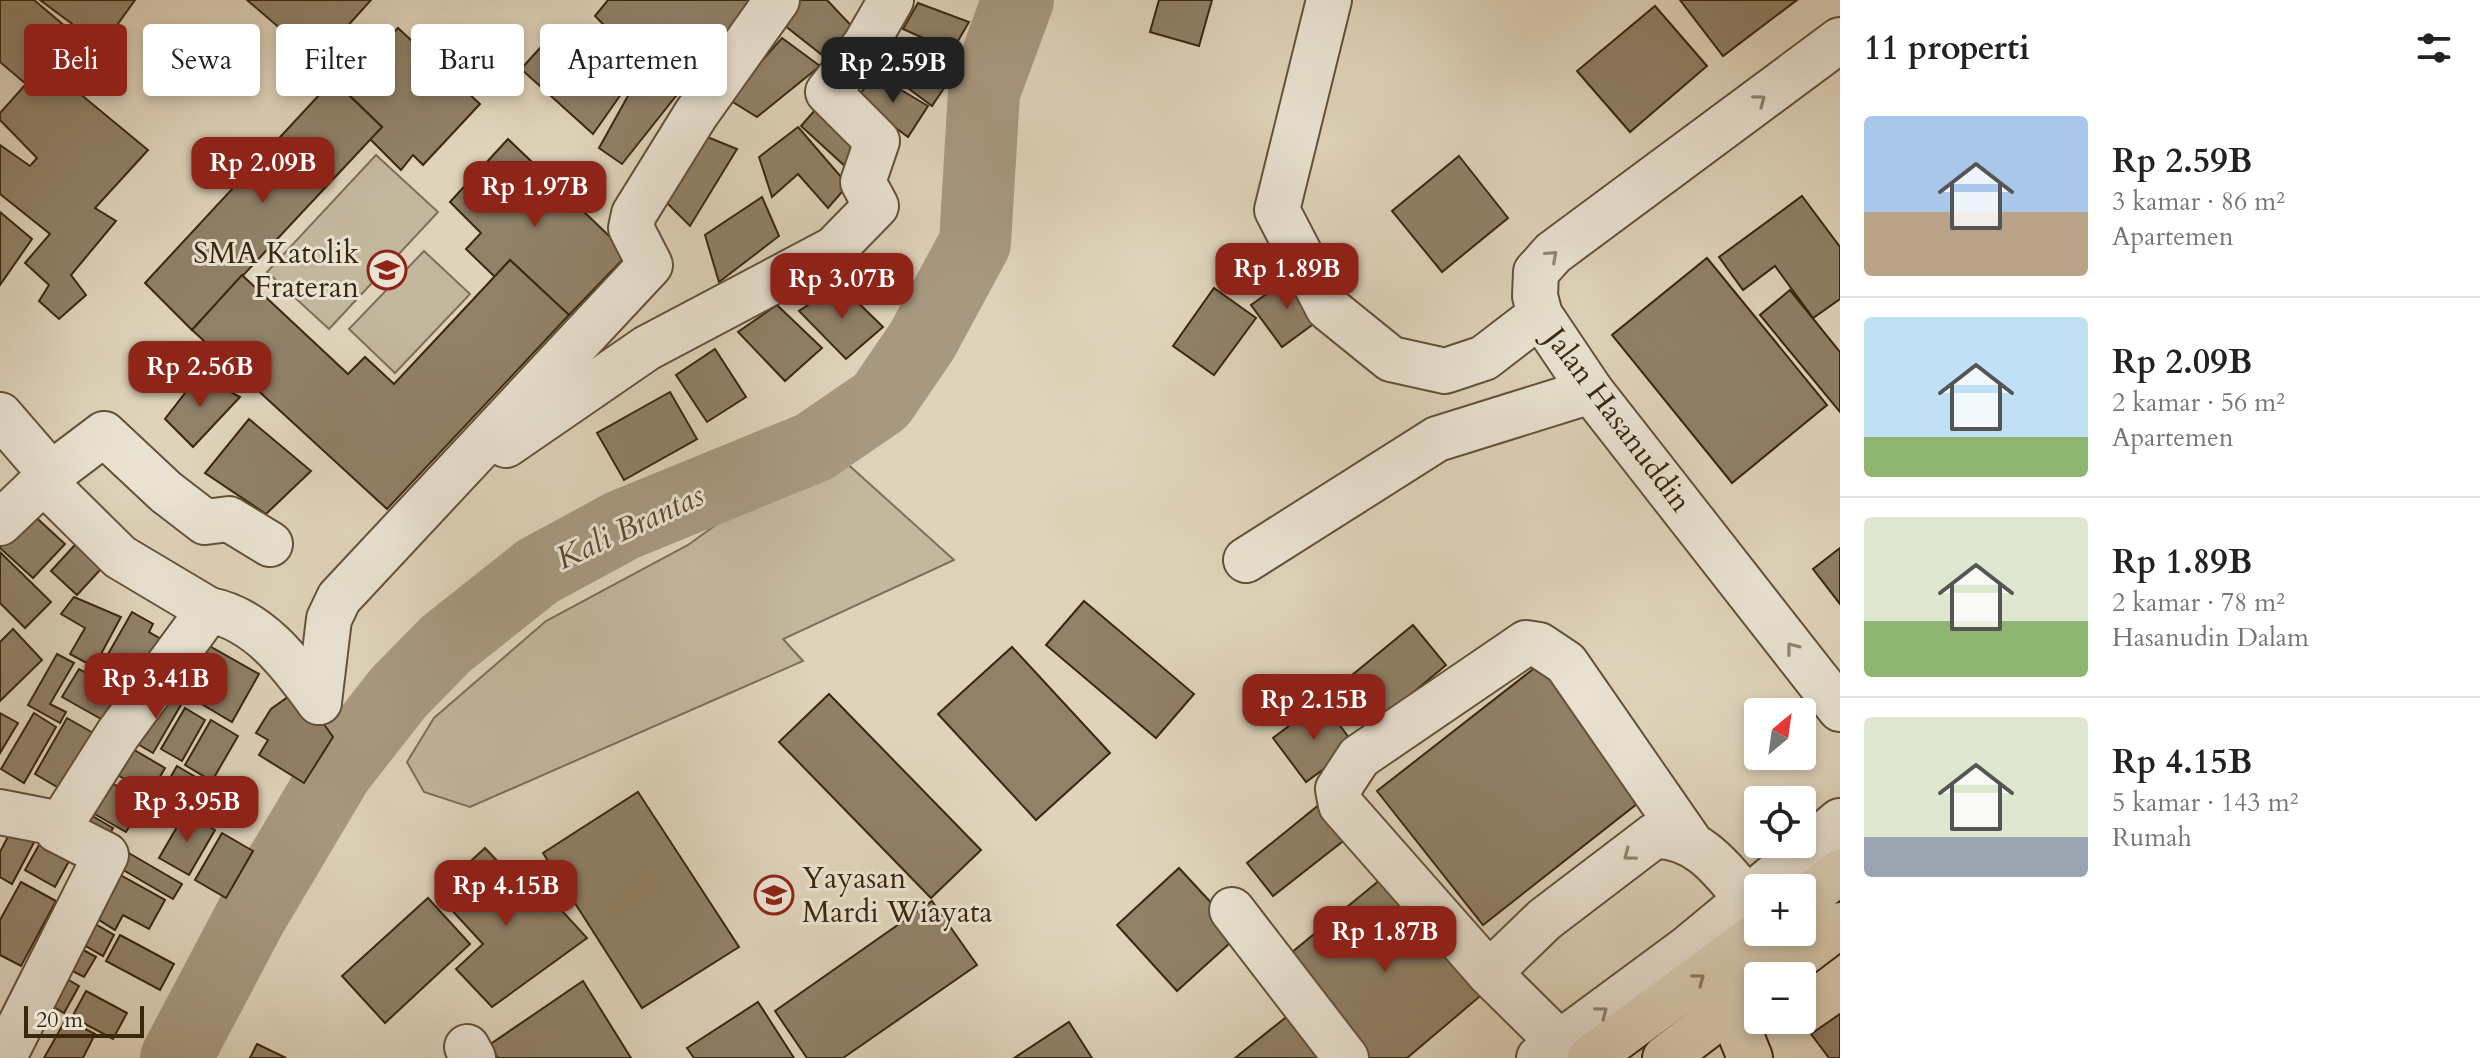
<!DOCTYPE html>
<html lang="id">
<head>
<meta charset="utf-8">
<style>
	body { margin:0; font-family:Cardo,serif; background:#f6f6f6; color:#222; height:100vh; display:flex; flex-direction:column; font-size:30px; white-space:nowrap }
	* { box-sizing:border-box; margin:0 }
	p { font-size:26px; color:#767676 }
	.icon { flex:none; width:44px; height:44px; fill:none; stroke:currentColor; stroke-width:2; stroke-linecap:round; stroke-linejoin:round }
	.map { position:relative; flex:1; overflow:hidden }
	.sheet { display:flex; flex-direction:column; background:#fff; width:640px }
	.sheet>* { flex:none }
	.guide { position:absolute; left:24px; top:24px; width:760px; height:72px; display:flex; gap:16px }
	.needle { width:52px; rotate:29deg }
	.tools { position:absolute; left:1744px; top:698px; display:grid; gap:16px }
	.tools a { display:grid; place-items:center; width:72px; height:72px; border-radius:8px; background:#fff; box-shadow:0 4px 12px #0003; font-size:40px }
	.scale { position:absolute; left:24px; bottom:20px; width:120px; box-sizing:border-box; padding-left:8px; border:4px solid #3a270e; border-top:0; font-size:22px; line-height:28px; white-space:nowrap; color:#3a270e; -webkit-text-stroke:6px #eae3d3; paint-order:stroke }
	.price { position:absolute; translate:-50% -68px; padding:0 18px; border-radius:16px; background:#8f2418; color:#fff; font-size:26px; line-height:52px; filter:drop-shadow(0 2px 4px #0008) }
	.price::after { content:''; position:absolute; left:50%; top:48px; width:24px; height:18px; margin-left:-12px; background:inherit; clip-path:polygon(0 0,100% 0,50% 100%) }
	.price.current { background:#222; color:#fff }
	ul { padding:0; list-style:none }
	li { display:flex; align-items:center; gap:24px; height:200px; padding:0 24px }
	li+li { border-top:2px solid #e0e0e0 }
	li span { display:grid; place-items:center; flex:none; width:224px; height:160px; border-radius:8px; color:#555 }
	li>.icon { margin-inline-start:auto }
	span .icon { width:96px; height:96px; fill:#fffc; stroke-width:1 }
	li b { font-size:34px }
	h2 { display:flex; justify-content:space-between; align-items:center; height:96px; padding:0 24px; font-size:34px }
	.tag { padding:0 28px; border-radius:8px; background:#fff; box-shadow:0 4px 12px #0003; font-size:28px; line-height:72px }
	.tag.current { background:#8f2418; color:#fff }
	main { display:flex; flex:1; min-height:0 }
	.map>svg:first-child { display:block }
	.green { fill:#c3b79e; stroke:#7e6f56; stroke-width:2 }
	.lines { fill:none; stroke-linecap:round; stroke-linejoin:round }
	.river { stroke:#a79980; stroke-width:72 }
	.building { fill:#908168; stroke:#3a270e; stroke-width:2 }
	.minor-casing { stroke:#635239; stroke-width:48 }
	.major-casing { stroke:#3a270e; stroke-width:48 }
	.minor { stroke:#eae3d3; stroke-width:44 }
	.major { stroke:#dfd4bb; stroke-width:44 }
	.oneway { stroke:#928570 }
	.oneway2 { stroke:#8c7e64 }
	.labels { text-anchor:middle; dominant-baseline:central; stroke-width:6; stroke-linejoin:round; paint-order:stroke }
	.poi-label { font-size:30px; fill:#3a270e; stroke:#eae3d3; text-anchor:end }
	.street-label { font-size:30px; fill:#3a270e; stroke:#eae3d3 }
	.water-label { font-size:32px; font-style:italic; fill:#5b4930; stroke:#eae3d3 }
</style>
</head>
<body>
<main>
<div class="map">
<svg width="1840" height="1058" viewBox="0 0 1840 1058">
	<rect width="100%" height="100%" fill="#dfd4bb"/>
	<filter id="stains"><feTurbulence type="fractalNoise" baseFrequency=".0025" numOctaves="4"/><feColorMatrix values="0 0 0 0 .2 0 0 0 0 .09 0 0 0 0 .02 0 0 0 .5 -.17"/></filter>
	<radialGradient id="worn" r=".72"><stop offset=".6" stop-color="#630" stop-opacity="0"/><stop offset="1" stop-color="#630" stop-opacity=".3"/></radialGradient>
	<g class="green">
		<path d="M376 155 438 212 329 329 267 272Z"/>
		<path d="M424 251 470 294 395 373 349 329Z"/>
		<path d="M842 459 954 560 783 639 803 661 470 807 424 792 407 762 434 718 546 621 688 545 753 498Z"/>
	</g>
	<g class="lines">
		<path class="river" d="M176 1058 252 914 337 771 398 693 446 644 538 571 623 525 814 447 881 401 922 341 975 243 984 92 1018 0"/>
	</g>
	<g class="building">
		<path d="M0 0H34L85 43 56 74 148 150 95 208 116 221 71 275 86 295 59 319 39 301 49 285 25 263 50 234 0 194V145L30 166 37 158 0 120V113L26 84 0 62Z"/>
		<path d="M40 0H135L102 46Z"/>
		<path d="M247 0H371L317 60Z"/>
		<path d="M608 0H747L750 2 710 63 654 29 638 60 595 16Z"/>
		<path d="M794 0H827L861 36 836 66 779 21Z"/>
		<path d="M1159 0H1212L1199 46 1150 32Z"/>
		<path d="M1680 0H1797L1723 56Z"/>
		<path d="M918 3 969 22 952 51 903 29Z"/>
		<path d="M1655 6 1707 66 1630 132 1577 71Z"/>
		<path d="M560 26 629 83 593 134 521 69Z"/>
		<path d="M398 28 480 104 423 165 413 155 401 170 370 139 382 127 343 89Z"/>
		<path d="M782 38 820 66 757 117 728 99Z"/>
		<path d="M900 45 952 76 932 106 880 67Z"/>
		<path d="M653 51 691 77 622 164 599 148Z"/>
		<path d="M876 75 928 106 908 137 856 98Z"/>
		<path d="M333 80 382 127 192 330 145 283Z"/>
		<path d="M823 101 869 143 847 168 801 126Z"/>
		<path d="M798 127 848 185 828 208 798 174 772 197 759 157Z"/>
		<path d="M695 132 737 149 690 226 664 200Z"/>
		<path d="M508 139 628 254 569 315 510 260 495 277 466 249 481 233 450 202Z"/>
		<path d="M1459 156 1508 218 1442 272 1392 211Z"/>
		<path d="M1802 196 1840 247V299L1813 318 1775 266 1743 290 1719 257Z"/>
		<path d="M762 197 779 236 719 282 705 235Z"/>
		<path d="M0 212 32 239 0 285Z"/>
		<path d="M1707 258 1827 405 1732 483 1612 335Z"/>
		<path d="M510 260 569 315 387 509 192 330 242 275 348 374 365 357 394 384Z"/>
		<path d="M1292 276 1323 317 1282 347 1251 305Z"/>
		<path d="M839 284 883 327 846 359 799 311Z"/>
		<path d="M1214 288 1256 318 1214 375 1173 346Z"/>
		<path d="M1790 290 1840 352V412L1760 315Z"/>
		<path d="M777 305 822 348 785 381 738 332Z"/>
		<path d="M715 349 746 397 707 422 676 375Z"/>
		<path d="M199 375 240 397 193 447 165 419Z"/>
		<path d="M670 392 697 439 624 480 597 433Z"/>
		<path d="M249 419 311 471 266 514 205 473Z"/>
		<path d="M28 510 65 544 33 578 0 548V541Z"/>
		<path d="M85 534 111 558 77 595 51 571Z"/>
		<path d="M1840 548V604L1813 569Z"/>
		<path d="M0 552 51 602 25 628 0 603Z"/>
		<path d="M74 597 121 617 94 667 70 654 85 628 61 614Z"/>
		<path d="M1084 601 1194 694 1156 738 1046 645Z"/>
		<path d="M132 612 153 624 149 632 168 643 144 685 124 673 119 682 99 670Z"/>
		<path d="M1413 625 1446 665 1367 731 1334 690Z"/>
		<path d="M13 629 42 660 0 701V642Z"/>
		<path d="M206 644 259 674 232 722 178 690Z"/>
		<path d="M1012 647 1110 753 1036 820 938 714Z"/>
		<path d="M57 654 74 663 50 704 66 712 60 723 28 705Z"/>
		<path d="M1546 659 1652 792 1483 925 1377 791Z"/>
		<path d="M79 669 127 696 110 724 62 697Z"/>
		<path d="M159 689 182 703 153 753 129 739Z"/>
		<path d="M299 689 333 737 304 783 259 755 268 740 256 733 271 709Z"/>
		<path d="M829 694 981 850 931 898 779 742Z"/>
		<path d="M1322 701 1355 746 1306 782 1273 738Z"/>
		<path d="M185 708 205 720 182 761 161 749Z"/>
		<path d="M0 713 18 723 0 753Z"/>
		<path d="M34 713 56 727 24 783 1 769Z"/>
		<path d="M67 718 102 738 69 794 35 774Z"/>
		<path d="M211 720 238 736 212 781 185 765Z"/>
		<path d="M119 741 165 768 150 794 104 767Z"/>
		<path d="M177 766 219 791 204 816 162 792Z"/>
		<path d="M95 773 144 802 126 832 77 804Z"/>
		<path d="M638 792 739 947 642 1008 543 853Z"/>
		<path d="M1320 804 1347 838 1273 896 1247 863Z"/>
		<path d="M82 810 113 828 101 849Z"/>
		<path d="M185 813 215 830 189 875 159 858Z"/>
		<path d="M15 823 38 835 12 884 0 877V852Z"/>
		<path d="M222 833 253 851 226 898 195 880Z"/>
		<path d="M45 834 75 850 55 887 25 870Z"/>
		<path d="M115 845 182 884 173 899 106 860Z"/>
		<path d="M485 848 533 899 542 889 587 938 492 1007 456 969 483 944 436 893Z"/>
		<path d="M1179 868 1240 934 1177 991 1117 925Z"/>
		<path d="M115 872 165 900 149 929 123 915 115 930 96 918Z"/>
		<path d="M1386 875 1485 992 1407 1058H1369L1285 958Z"/>
		<path d="M21 882 56 901 21 966 0 955V920Z"/>
		<path d="M428 898 470 944 385 1023 342 976Z"/>
		<path d="M932 901 977 965 843 1058H807L775 1011Z"/>
		<path d="M85 918 114 935 103 956 74 939Z"/>
		<path d="M120 935 174 964 160 990 106 961Z"/>
		<path d="M76 946 96 957 84 977 65 967Z"/>
		<path d="M62 976 79 986 64 1013 47 1003Z"/>
		<path d="M583 981 631 1058H498L489 1045Z"/>
		<path d="M86 991 127 1013 113 1039 72 1017Z"/>
		<path d="M758 1002 794 1058H694L687 1048Z"/>
		<path d="M1290 1014 1326 1058H1235Z"/>
		<path d="M1840 1014V1058H1829L1811 1034Z"/>
		<path d="M66 1019 95 1034 83 1058H44Z"/>
		<path d="M1069 1022 1092 1058H1014Z"/>
		<path d="M257 1044 286 1058H250Z"/>
	</g>
	<g class="lines">
		<defs>
			<g id="minor">
				<path d="M1329 0 1277 210 1328 308 1391 359 1445 371 1484 358 1540 315"/>
				<path d="M1840 40 1553 253 1536 272 1535 296 1540 315 1591 391 1840 709"/>
				<path d="M0 415 51 474"/>
				<path d="M506 445 647 348 834 249 876 206 863 182 877 141 828 92 865 45 891 0"/>
				<path d="M43 481 120 557 209 610"/>
				<path d="M0 523 51 474 104 434 166 492 205 522 229 519 270 544"/>
				<path d="M1246 560 1437 439 1591 391"/>
				<path d="M319 702 329 619 339 598 650 265 631 228 634 214 696 114 777 0"/>
				<path d="M0 812 61 824 57 830 106 855 8 1049"/>
				<path d="M61 824 118 734 209 610C258 619 291 663 319 702"/>
				<path d="M1760 888 1840 821"/>
				<path d="M1232 910 1346 1058"/>
				<path d="M1489 973 1341 805 1338 789 1359 757 1526 643 1539 645 1566 663 1690 842"/>
				<path d="M467 1047 473 1058"/>
				<path d="M1539 1058 1688 948 1758 890"/>
				<path d="M1575 1058 1489 973 1545 919 1654 836C1704 835 1728 879 1758 912"/>
			</g>
			<g id="major">
				<path d="M1802 901 1840 872"/>
				<path d="M1773 976 1840 925"/>
				<path d="M1730 1008 1750 1058"/>
				<path d="M1590 1058 1761 932"/>
				<path d="M1665 1058 1758 987"/>
			</g>
		</defs>
		<use href="#minor" class="minor-casing"/>
		<use href="#major" class="major-casing"/>
		<use href="#minor" class="minor"/>
		<use href="#major" class="major"/>
	</g>
	<defs><path id="oneway-chevron" d="M-2-3.5L2.5 0L-2 3.5" fill="none" stroke-width="1.6" stroke-linecap="round" stroke-linejoin="round" transform="scale(2)"/></defs>
	<g class="oneway">
		<use href="#oneway-chevron" transform="translate(1760 100) rotate(-37)"/>
		<use href="#oneway-chevron" transform="translate(1552 256) rotate(-42)"/>
		<use href="#oneway-chevron" transform="translate(1792 648) rotate(-128)"/>
		<use href="#oneway-chevron" transform="translate(1629 855) rotate(143)"/>
		<use href="#oneway-chevron" transform="translate(1602 1012) rotate(-37)"/>
	</g>
	<use class="oneway2" href="#oneway-chevron" transform="translate(1699 979) rotate(-37)"/>
	<defs>
		<symbol id="school-ring" viewBox="-11 -11 22 22"><circle r="9.5" fill="#eae3d3" stroke="#8f2418" stroke-width="1.5"/><path d="M0-5L7-2L0 1L-7-2ZM-4 1L0 2.5L4 1V4Q0 6-4 4Z" fill="#8f2418"/></symbol>
	</defs>
	<g fill-rule="evenodd">
		<use href="#school-ring" x="365" y="248" width="44" height="44"/>
		<use href="#school-ring" x="752" y="873" width="44" height="44"/>
	</g>
	<g class="labels">
		<g class="poi-label">
			<text x="359" y="253">SMA Katolik<tspan x="359" dy="34">Frateran</tspan></text>
			<text x="802" y="878" text-anchor="start">Yayasan<tspan x="802" dy="34">Mardi Wiayata</tspan></text>
		</g>
		<g class="street-label">
			<text transform="translate(1618 420) rotate(53)">Jalan Hasanuddin</text>
		</g>
		<g class="water-label">
			<text transform="translate(630 527) rotate(-25)">Kali Brantas</text>
		</g>
	</g>
	<rect width="100%" height="100%" filter="url(#stains)"/>
	<rect width="100%" height="100%" fill="url(#worn)"/>
</svg>
<div class="tools">
<a><svg class="needle" viewBox="-14 -14 28 28"><path d="M0-13l5 13h-10z" fill="#e53935"/><path d="M0 13l5-13h-10z" fill="#767676"/></svg></a>
<a><svg class="icon" aria-label="locate" viewBox="0 0 24 24"><circle cx="12" cy="12" r="6"/><path d="M12 2v4M12 18v4M2 12h4M18 12h4"/></svg></a>
<a>+</a>
<a>−</a>
</div>
<div class="scale">20 m</div>
<b class="price current" style="left:893px;top:105px">Rp 2.59B</b>
<b class="price" style="left:263px;top:205px">Rp 2.09B</b>
<b class="price" style="left:535px;top:229px">Rp 1.97B</b>
<b class="price" style="left:1287px;top:311px">Rp 1.89B</b>
<b class="price" style="left:842px;top:321px">Rp 3.07B</b>
<b class="price" style="left:200px;top:409px">Rp 2.56B</b>
<b class="price" style="left:156px;top:721px">Rp 3.41B</b>
<b class="price" style="left:1314px;top:742px">Rp 2.15B</b>
<b class="price" style="left:187px;top:844px">Rp 3.95B</b>
<b class="price" style="left:506px;top:928px">Rp 4.15B</b>
<b class="price" style="left:1385px;top:974px">Rp 1.87B</b>
<div class="guide">
<a class="tag current">Beli</a>
<a class="tag">Sewa</a>
<a class="tag">Filter</a>
<a class="tag">Baru</a>
<a class="tag">Apartemen</a>
</div>
</div>
<section class="sheet">
<h2>11 properti<svg class="icon" aria-label="filters" viewBox="0 0 24 24"><path d="M4 7h16M4 17h16"/><circle cx="9" cy="7" r="2"/><circle cx="15" cy="17" r="2"/></svg></h2>
<ul>
<li><span style="background:linear-gradient(#a9c7e8 60%,#b9a48a 0)"><svg class="icon" aria-label="home" viewBox="0 0 24 24"><path d="M3 11l9-7 9 7M6 9v11h12V9"/></svg></span><div><b>Rp 2.59B</b><p>3 kamar · 86 m²</p><p>Apartemen</p></div></li>
<li><span style="background:linear-gradient(#bfe0f5 75%,#8fb573 0)"><svg class="icon" aria-label="home" viewBox="0 0 24 24"><path d="M3 11l9-7 9 7M6 9v11h12V9"/></svg></span><div><b>Rp 2.09B</b><p>2 kamar · 56 m²</p><p>Apartemen</p></div></li>
<li><span style="background:linear-gradient(#dfe7d0 65%,#8fb573 0)"><svg class="icon" aria-label="home" viewBox="0 0 24 24"><path d="M3 11l9-7 9 7M6 9v11h12V9"/></svg></span><div><b>Rp 1.89B</b><p>2 kamar · 78 m²</p><p>Hasanudin Dalam</p></div></li>
<li><span style="background:linear-gradient(#dfe7d0 75%,#9aa5b1 0)"><svg class="icon" aria-label="home" viewBox="0 0 24 24"><path d="M3 11l9-7 9 7M6 9v11h12V9"/></svg></span><div><b>Rp 4.15B</b><p>5 kamar · 143 m²</p><p>Rumah</p></div></li>
</ul>
</section>
</main>
</body>
</html>
